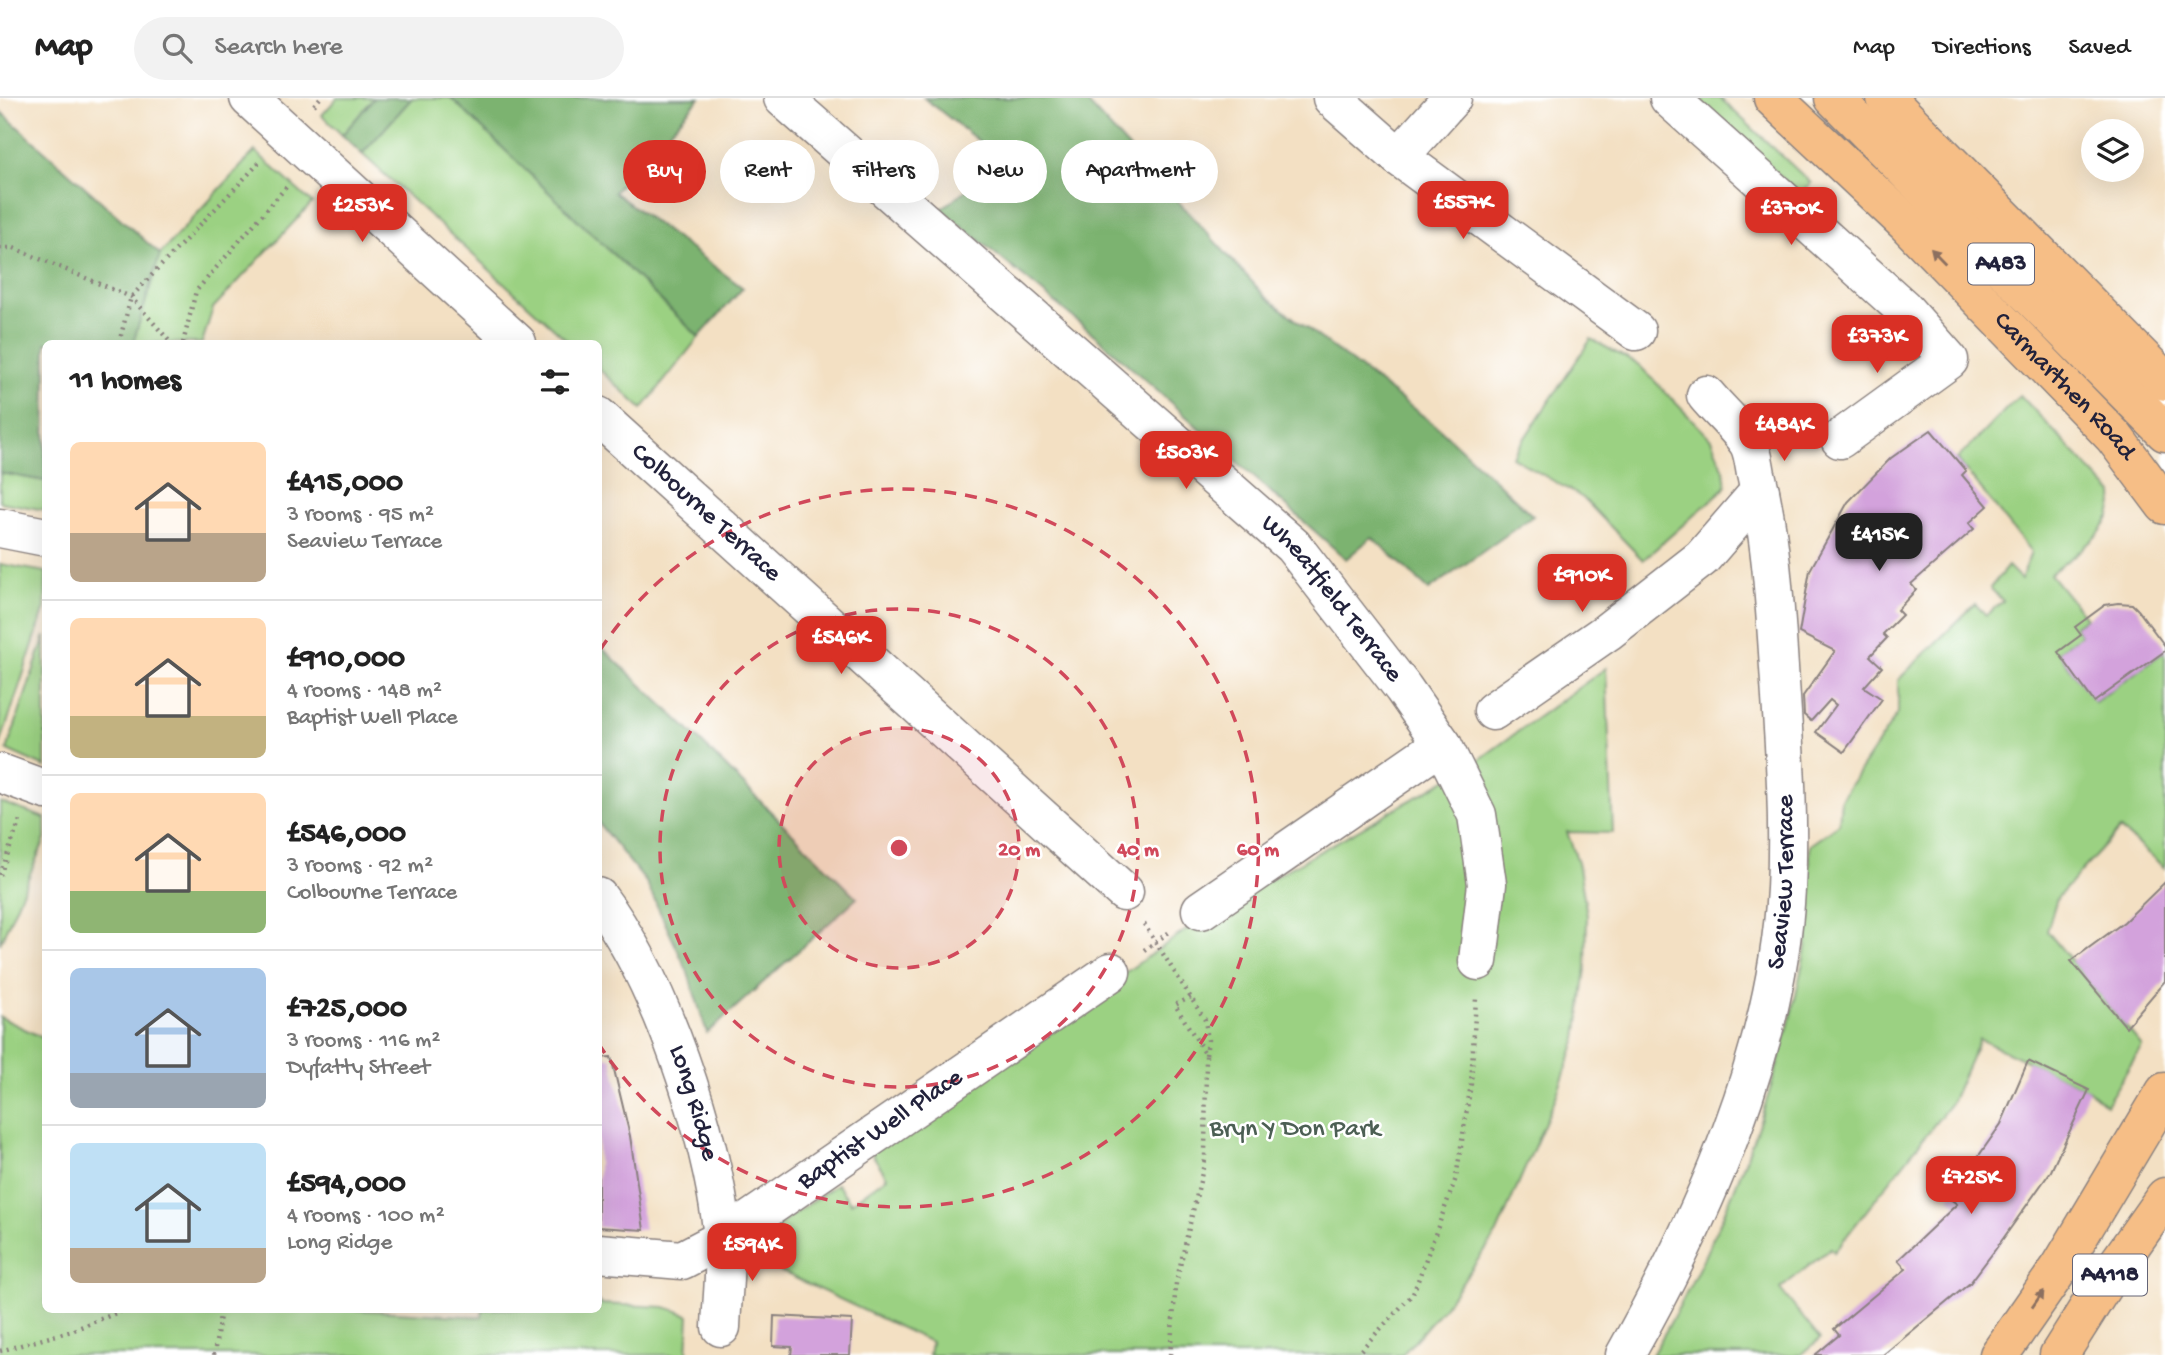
<!DOCTYPE html>
<html lang="en">
<head>
<meta charset="utf-8">
<style>
	body { margin:0; font-family:"Gochi Hand",sans-serif; background:#f2f2f2; color:#222; height:100vh; display:flex; flex-direction:column; font-size:26px; white-space:nowrap }
	* { box-sizing:border-box; margin:0 }
	p { font-size:23px; color:#767676 }
	.icon { flex:none; width:38px; height:38px; fill:none; stroke:currentColor; stroke-width:2; stroke-linecap:round; stroke-linejoin:round }
	.map { position:relative; flex:1; overflow:hidden }
	.drawer { position:absolute; left:42px; top:242px; width:560px; height:973px; display:flex; flex-direction:column; background:#fff; border-radius:10px; box-shadow:0 7px 28px #0002 }
	.drawer>* { flex:none }
	.guide { position:absolute; left:623px; top:42px; width:665px; height:63px; display:flex; gap:14px }
	.controls { position:absolute; left:2081px; top:21px; display:grid; gap:14px }
	.controls a { display:grid; place-items:center; width:63px; height:63px; border-radius:50%; background:#fff; box-shadow:0 7px 28px #0002; font-size:35px }
	.price { position:absolute; translate:-50% -60px; padding:0 16px; border-radius:14px; background:#d93025; color:#fff; font-size:23px; line-height:46px; filter:drop-shadow(0 2px 4px #0008) }
	.price::after { content:''; position:absolute; left:50%; top:42px; width:21px; height:16px; margin-left:-10px; background:inherit; clip-path:polygon(0 0,100% 0,50% 100%) }
	.price.active { background:#222; color:#fff }
	ul { padding:0; list-style:none }
	li { display:flex; align-items:center; gap:21px; height:175px; padding:0 28px }
	li+li { border-top:2px solid #e0e0e0 }
	li span { display:grid; place-items:center; flex:none; width:196px; height:140px; border-radius:10px; color:#555 }
	li>.icon { margin-inline-start:auto }
	span .icon { width:84px; height:84px; fill:#fffc; stroke-width:1 }
	li b { font-size:30px }
	h2 { display:flex; justify-content:space-between; align-items:center; height:84px; padding:0 28px; font-size:30px }
	.tag { padding:0 24px; border-radius:32px; background:#fff; box-shadow:0 7px 28px #0002; font-size:24px; line-height:63px }
	.tag.active { background:#d93025; color:#fff }
	header { display:flex; align-items:center; gap:42px; box-sizing:border-box; height:98px; padding:0 35px; background:#fff; border-bottom:2px solid #e0e0e0 }
	header strong { font-size:33px }
	nav { display:flex; gap:38px; margin-inline-start:auto; font-size:24px }
	.search { width:490px; height:63px; background:#f2f2f2; display:flex; align-items:center; gap:18px; box-sizing:border-box; padding:0 24px; border-radius:38px; color:#767676; font-size:26px }
	.map>svg:first-child { display:block }
	.green { fill:#9bd182; stroke:#5e7a5e; stroke-width:2 }
	.forest { fill:#7cb370; stroke:#4f6a56; stroke-width:2 }
	.building { fill:#d3a2dc }
	.lines { fill:none; stroke-linecap:round; stroke-linejoin:round }
	.minor-casing { stroke:#8a817f; stroke-width:41 }
	.major-casing { stroke:#8a817f; stroke-width:41 }
	.path { stroke:#8a817f; stroke-width:4.5; stroke-dasharray:2 5; stroke-linecap:butt }
	.minor { stroke:#fff; stroke-width:38 }
	.major { stroke:#f6be86; stroke-width:38 }
	.oneway { fill:#8c7060 }
	.ring { fill:none; stroke:#d1495b; stroke-width:3.5; stroke-dasharray:12 9 }
	.labels { text-anchor:middle; dominant-baseline:central; stroke-width:5; stroke-linejoin:round; paint-order:stroke }
	.shield { fill:#fff; stroke:#646476; stroke-width:2 }
	.shield-label { font-size:24px; font-weight:bold; fill:#22223b }
	.street-label { font-size:26px; fill:#22223b; stroke:#fff }
	.park-label { font-size:26px; fill:#4c5f54; stroke:#fff }
	.centre { fill:#d1495b; stroke:#fff; stroke-width:3.5 }
	.ring-label { font-size:21px; text-anchor:middle; font-weight:bold; fill:#d1495b; stroke:#fff; stroke-width:5; stroke-linejoin:round; paint-order:stroke }
</style>
</head>
<body>
<header>
<strong>Map</strong>
<div class="search"><svg class="icon" aria-label="search" viewBox="0 0 24 24"><circle cx="10" cy="10" r="6"/><path d="M15 15l6 6"/></svg>Search here</div>
<nav><a>Map</a><a>Directions</a><a>Saved</a></nav>
</header>
<div class="map">
<svg width="2165" height="1257" viewBox="0 0 2165 1257">
	<rect width="100%" height="100%" fill="#fff"/>
	<filter id="ink" filterUnits="userSpaceOnUse"><feTurbulence type="fractalNoise" baseFrequency=".0143" numOctaves="2"/><feDisplacementMap in="SourceGraphic" scale="14" xChannelSelector="R" yChannelSelector="G"/><feConvolveMatrix kernelMatrix="1 2 1 2 8 2 1 2 1" color-interpolation-filters="sRGB"/></filter>
	<filter id="wash" filterUnits="userSpaceOnUse"><feTurbulence type="fractalNoise" baseFrequency=".00686" numOctaves="4" result="noise"/><feDisplacementMap in="SourceGraphic" scale="28" xChannelSelector="R" yChannelSelector="G"/><feGaussianBlur stdDeviation="1.57" result="paint"/><feColorMatrix in="noise" values="0 0 0 0 0 0 0 0 0 0 0 0 0 0 0 0 0 1.4 0 .05"/><feComposite in="paint" operator="in"/></filter>
	<g filter="url(#wash)">
		<rect width="100%" height="100%" fill="#f3e0c3"/>
		<g class="green">
			<path d="M337 0H374L342 37 322 17Z"/>
			<path d="M412 0H451L699 239 642 311 599 271 598 245H570L362 56Z"/>
			<path d="M1697 0H1720L1811 85 1800 97Z"/>
			<path d="M255 53 312 105 213 210 202 245H133L160 156Z"/>
			<path d="M1591 241 1639 267 1711 341 1724 372 1726 389 1643 462 1583 400 1512 359Z"/>
			<path d="M2020 297 2113 396C2117 433 2076 454 2050 476L2086 520 2075 528 2081 537 2058 554 2095 604 2165 553V770L2120 731 2057 800 2047 833 2142 948 2106 1007 2089 992 1979 941 1951 1005 1834 1154 1831 1150 1780 1191 1820 1241 1801 1257H1652C1725 1133 1778 995 1805 854 1812 820 1809 782 1810 747L1839 726 1841 701 1898 615V582L1975 506 1986 517 2003 503 1990 490 2008 468 2021 481 2031 454 1957 361Z"/>
			<path d="M0 375 45 383V412L0 404Z"/>
			<path d="M0 466 46 474 45 510 0 647Z"/>
			<path d="M45 538V669L7 652Z"/>
			<path d="M1606 570 1613 735 1567 734 1578 764 1587 817 1586 870 1577 941 1556 999 1497 1135 1445 1208 1402 1257H929L931 1244 761 1164 778 1128 837 1086 851 1105 887 1079 870 1053 1209 816 1469 669Z"/>
			<path d="M0 704 45 720V741L0 846Z"/>
			<path d="M0 919 45 941 46 1211H341L482 1219 483 1211H598L599 1203 600 1206 665 1209 689 1217 687 1257H0Z"/>
		</g>
		<g class="forest">
			<path d="M374 0H412L362 56 342 37Z"/>
			<path d="M451 0H700L614 94 743 190 699 239Z"/>
			<path d="M924 0H1083L1266 199 1439 330 1533 418 1429 492 1372 439 1346 461 1098 240 941 111 1004 63Z"/>
			<path d="M0 13 160 156 133 245H46L45 383 0 375Z"/>
			<path d="M599 547 691 634 857 800 707 935 687 872 646 784 599 726Z"/>
		</g>
		<g id="blocks">
			<g class="building">
				<path d="M1931 332 1966 373 1962 377 1988 408 1969 425 1974 431 1911 486 1916 492 1897 512 1902 517 1883 536 1887 540 1870 558 1882 569 1864 589 1882 601 1844 654 1816 634 1836 607 1830 602 1811 623 1804 617 1803 598 1835 553 1799 535 1810 472 1848 404 1891 360Z"/>
				<path d="M2118 505 2132 506 2138 512 2165 548V553L2094 604 2058 554 2081 537 2075 529 2105 507Z"/>
				<path d="M2165 784V883L2126 929 2071 863 2124 824Z"/>
				<path d="M611 959 630 1038 644 1132 598 1129V960Z"/>
				<path d="M2028 963 2089 992 2051 1073 1995 1152 1970 1185 1883 1257H1815L1839 1237 1834 1231 1906 1171 1898 1162 1957 1106 1949 1100 2001 1026Z"/>
				<path d="M774 1218 852 1222 850 1257H791L792 1249 773 1248Z"/>
			</g>
		</g>
	</g>
	<g filter="url(#ink)">
		<use href="#blocks" fill-opacity="0" stroke="#8a817f" stroke-width="2"/>
		<g class="lines">
			<defs>
				<g id="minor">
					<path d="M249 0 517 245"/>
					<path id="s1" d="M783 0 1293 448 1403 590 1442 646 1477 717 1487 786 1478 863"/>
					<path d="M1332 0 1399 59 1636 233"/>
					<path d="M1669 0 1903 210 1949 262 1840 341"/>
					<path d="M1399 59 1452 0"/>
					<path d="M2124 264 2165 305"/>
					<path id="s2" d="M598 318 1124 794"/>
					<path d="M0 430 46 439"/>
					<path d="M1493 613 1607 534 1702 460 1760 393"/>
					<path d="M0 675 46 692"/>
					<path id="s3" d="M598 799C661 883 711 1034 723 1138 727 1167 722 1200 721 1229"/>
					<path d="M1201 812 1442 646"/>
					<path id="s4" d="M598 1155 682 1162 724 1140 1111 874"/>
					<path id="s5" d="M1625 1257C1704 1117 1777 954 1786 791 1790 712 1783 633 1778 554 1774 494 1770 434 1756 376 1754 366 1753 353 1748 345 1737 328 1719 313 1706 297"/>
				</g>
				<g id="major">
					<path id="s6" d="M1773 0 1906 125 2114 339 2165 407"/>
					<path d="M1834 0 2165 334"/>
					<path d="M1886 0 2165 283"/>
					<path d="M1999 1257 2061 1168 2165 994"/>
					<path d="M2059 1257 2105 1184 2165 1099"/>
				</g>
			</defs>
			<use href="#minor" class="minor-casing"/>
			<use href="#major" class="major-casing"/>
			<g class="path">
				<path d="M314 7 320 0"/>
				<path d="M0 150H14L131 199 171 245"/>
				<path d="M119 245 131 199 260 64"/>
				<path d="M183 245 196 193 288 87"/>
				<path d="M1774 310 1804 325"/>
				<path d="M0 777 20 722"/>
				<path d="M1144 826 1205 922 1208 942 1206 957"/>
				<path d="M1144 852 1171 833"/>
				<path d="M0 1253 71 1233 126 1211"/>
				<path d="M214 1257 221 1211"/>
				<path d="M1170 1257 1176 1185 1205 1062 1206 957 1175 907 1191 899"/>
				<path d="M1356 1257 1413 1196 1456 1080 1471 986 1476 900"/>
			</g>
			<use href="#minor" class="minor"/>
			<use href="#major" class="major"/>
		</g>
		<defs><path id="oneway-solid" d="M-6-.8H1V-3.2L6.5 0L1 3.2V.8H-6Z" transform="scale(1.75)"/></defs>
		<g class="oneway">
			<use href="#oneway-solid" transform="translate(1938 158) rotate(-134)"/>
			<use href="#oneway-solid" transform="translate(2038 1201) rotate(-55)"/>
		</g>
	</g>
	<circle cx="899" cy="750" r="120" fill="#d1495b" fill-opacity=".12"/>
	<g class="ring">
		<circle cx="899" cy="750" r="120"/>
		<circle cx="899" cy="750" r="239"/>
		<path d="M600 552A359 359 0 1 1 600 948"/>
	</g>
	<g class="labels">
		<g class="shield">
			<rect x="1968" y="145.5" width="66" height="41" rx="5"/>
			<rect x="2073" y="1156.5" width="74" height="41" rx="5"/>
		</g>
		<g class="shield-label">
			<text x="2001" y="166">A483</text>
			<text x="2110" y="1177">A4118</text>
		</g>
		<g class="street-label">
			<text stroke="none"><textPath href="#s6" startOffset="410">Carmarthen Road</textPath></text>
			<text stroke="none"><textPath href="#s2" startOffset="145">Colbourne Terrace</textPath></text>
			<text stroke="none"><textPath href="#s1" startOffset="744">Wheatfield Terrace</textPath></text>
			<text stroke="none"><textPath href="#s5" startOffset="504">Seaview Terrace</textPath></text>
			<text stroke="none"><textPath href="#s3" startOffset="228">Long Ridge</textPath></text>
			<text stroke="none"><textPath href="#s4" startOffset="322">Baptist Well Place</textPath></text>
		</g>
		<g class="park-label">
			<text x="1295" y="1032">Bryn Y Don Park</text>
		</g>
	</g>
	<circle cx="899" cy="750" r="10" class="centre"/>
	<g class="ring-label">
		<text x="1019" y="757">20 m</text>
		<text x="1138" y="757">40 m</text>
		<text x="1258" y="757">60 m</text>
	</g>
</svg>
<div class="controls">
<a><svg class="icon" aria-label="layers" viewBox="0 0 24 24"><path d="M12 4l9 5-9 5-9-5zM3 14l9 5 9-5"/></svg></a>
</div>
<b class="price" style="left:1463px;top:143px">£557K</b>
<b class="price" style="left:362px;top:146px">£253K</b>
<b class="price" style="left:1791px;top:149px">£370K</b>
<b class="price" style="left:1877px;top:277px">£373K</b>
<b class="price" style="left:1784px;top:365px">£484K</b>
<b class="price" style="left:1186px;top:393px">£503K</b>
<b class="price active" style="left:1879px;top:475px">£415K</b>
<b class="price" style="left:1582px;top:516px">£910K</b>
<b class="price" style="left:841px;top:578px">£546K</b>
<b class="price" style="left:1971px;top:1118px">£725K</b>
<b class="price" style="left:752px;top:1185px">£594K</b>
<div class="guide">
<a class="tag active">Buy</a>
<a class="tag">Rent</a>
<a class="tag">Filters</a>
<a class="tag">New</a>
<a class="tag">Apartment</a>
</div>
<section class="drawer">
<h2>11 homes<svg class="icon" aria-label="filters" viewBox="0 0 24 24"><path d="M4 7h16M4 17h16"/><circle cx="9" cy="7" r="2"/><circle cx="15" cy="17" r="2"/></svg></h2>
<ul>
<li><span style="background:linear-gradient(#ffd9b3 65%,#b9a48a 0)"><svg class="icon" aria-label="home" viewBox="0 0 24 24"><path d="M3 11l9-7 9 7M6 9v11h12V9"/></svg></span><div><b>£415,000</b><p>3 rooms · 95 m²</p><p>Seaview Terrace</p></div></li>
<li><span style="background:linear-gradient(#ffd9b3 70%,#c2b280 0)"><svg class="icon" aria-label="home" viewBox="0 0 24 24"><path d="M3 11l9-7 9 7M6 9v11h12V9"/></svg></span><div><b>£910,000</b><p>4 rooms · 148 m²</p><p>Baptist Well Place</p></div></li>
<li><span style="background:linear-gradient(#ffd9b3 70%,#8fb573 0)"><svg class="icon" aria-label="home" viewBox="0 0 24 24"><path d="M3 11l9-7 9 7M6 9v11h12V9"/></svg></span><div><b>£546,000</b><p>3 rooms · 92 m²</p><p>Colbourne Terrace</p></div></li>
<li><span style="background:linear-gradient(#a9c7e8 75%,#9aa5b1 0)"><svg class="icon" aria-label="home" viewBox="0 0 24 24"><path d="M3 11l9-7 9 7M6 9v11h12V9"/></svg></span><div><b>£725,000</b><p>3 rooms · 116 m²</p><p>Dyfatty Street</p></div></li>
<li><span style="background:linear-gradient(#bfe0f5 75%,#b9a48a 0)"><svg class="icon" aria-label="home" viewBox="0 0 24 24"><path d="M3 11l9-7 9 7M6 9v11h12V9"/></svg></span><div><b>£594,000</b><p>4 rooms · 100 m²</p><p>Long Ridge</p></div></li>
</ul>
</section>
</div>
</body>
</html>
